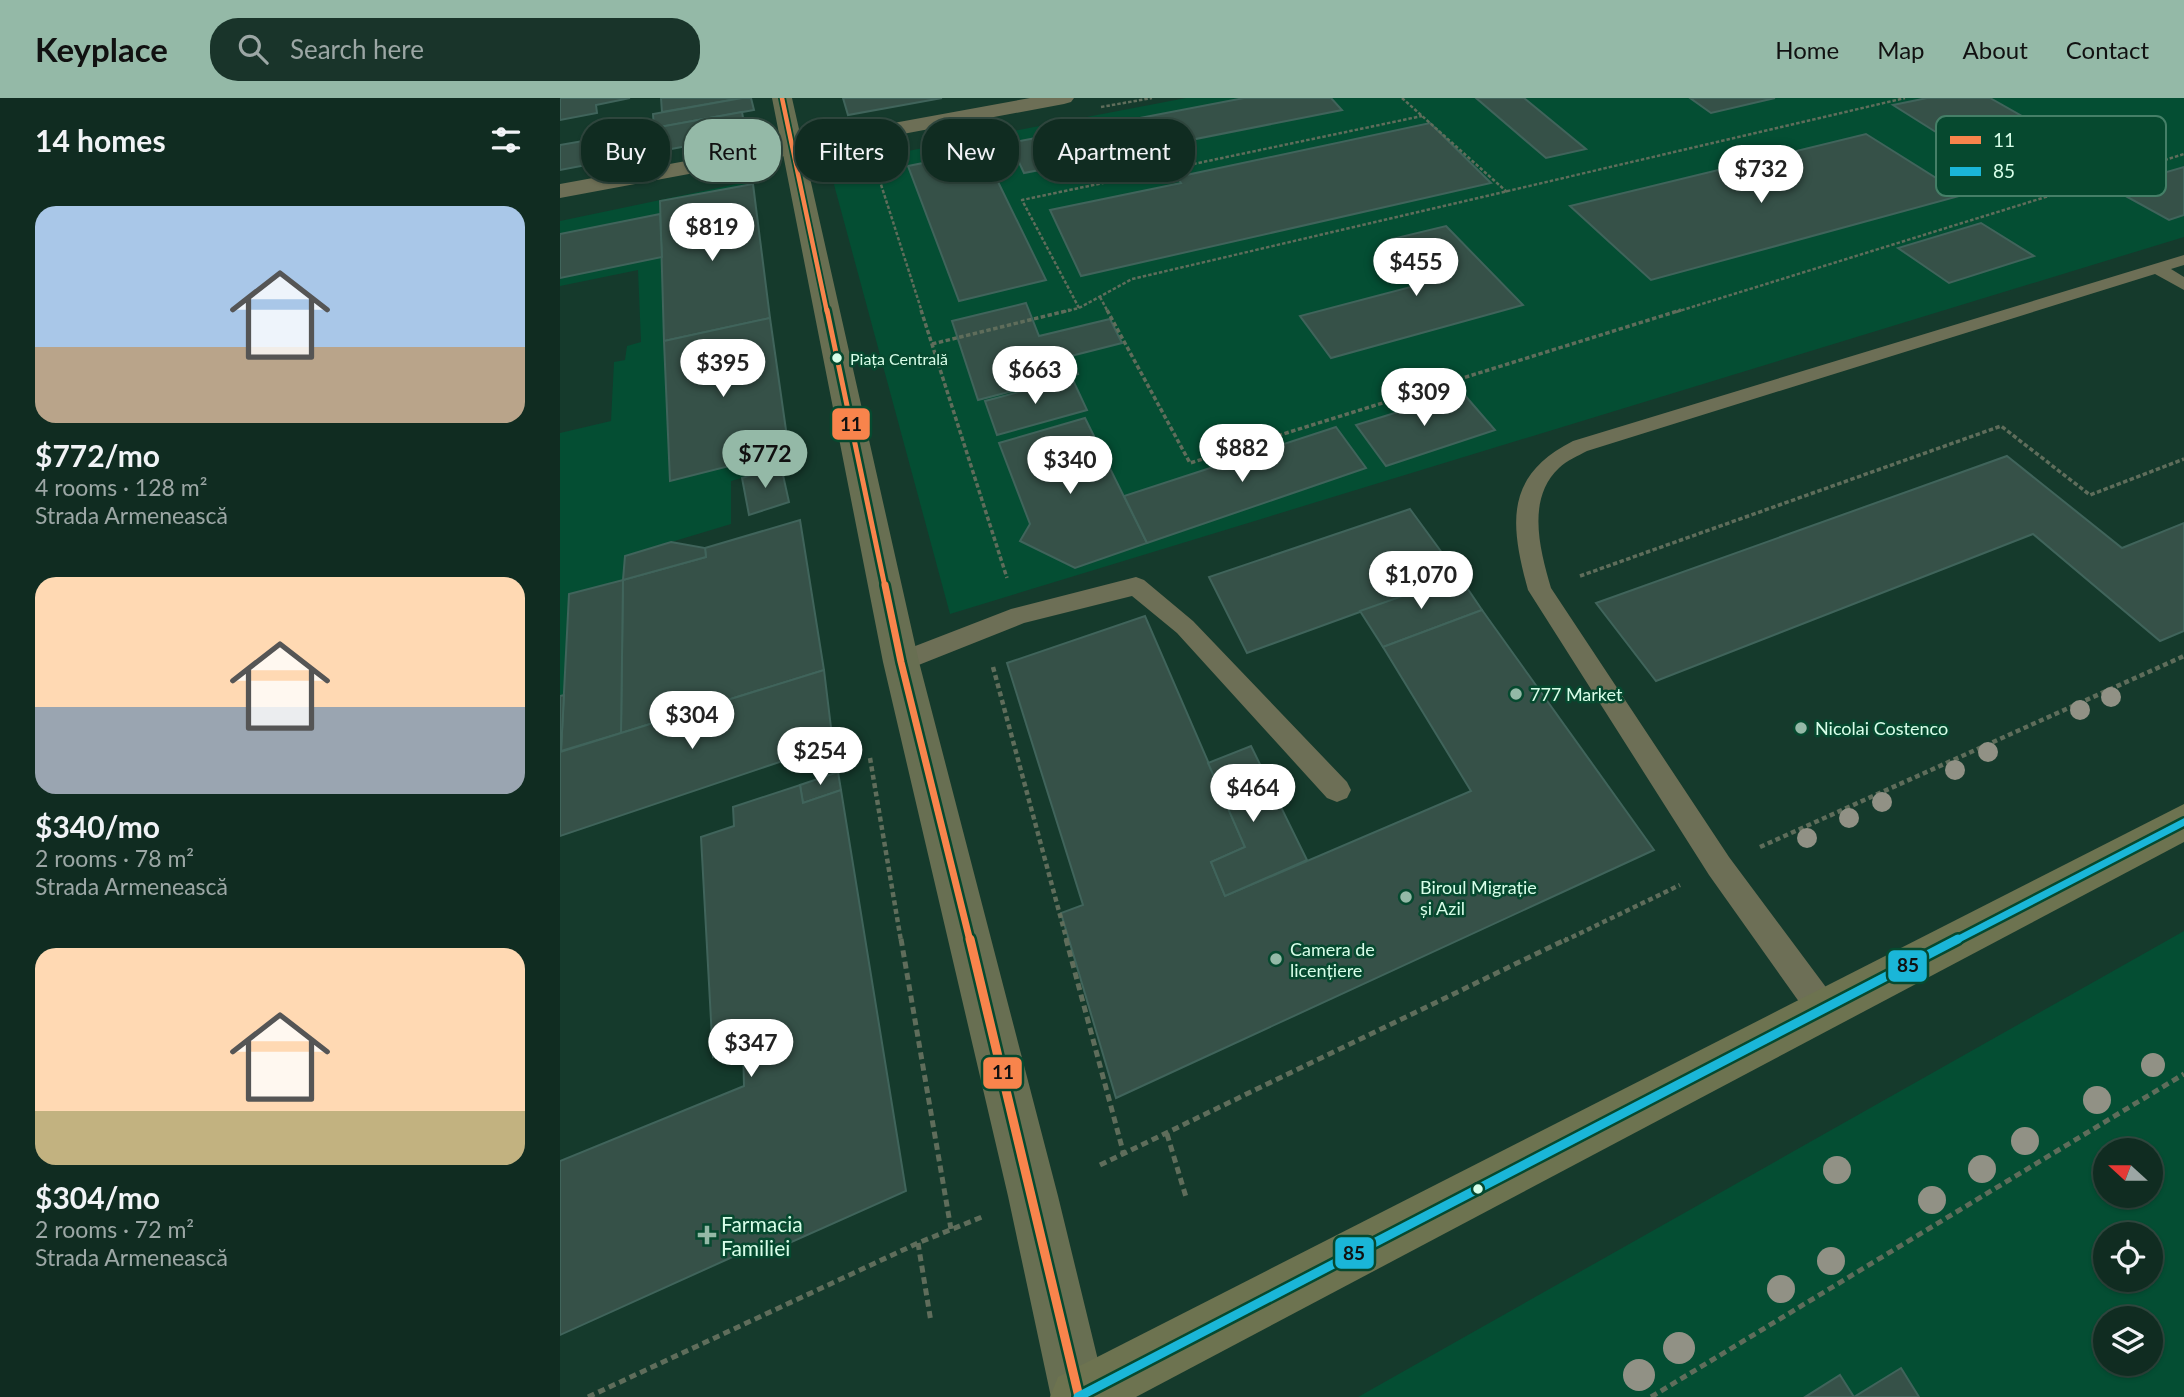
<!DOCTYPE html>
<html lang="en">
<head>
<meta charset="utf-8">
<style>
	body { margin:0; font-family:Lato,sans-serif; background:#19342a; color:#f1f3f6; height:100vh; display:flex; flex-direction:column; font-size:26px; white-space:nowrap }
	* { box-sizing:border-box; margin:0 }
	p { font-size:23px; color:#9ca7a5 }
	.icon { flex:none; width:38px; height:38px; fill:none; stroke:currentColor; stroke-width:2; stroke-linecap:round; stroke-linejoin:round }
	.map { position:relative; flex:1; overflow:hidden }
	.panel { display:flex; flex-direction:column; background:#102c21; width:560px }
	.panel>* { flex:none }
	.top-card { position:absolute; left:21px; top:21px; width:665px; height:63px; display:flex; gap:14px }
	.needle { width:46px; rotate:291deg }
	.controls { position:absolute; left:1533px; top:1040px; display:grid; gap:14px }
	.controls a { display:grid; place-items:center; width:70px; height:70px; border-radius:50%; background:#102c21; box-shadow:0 2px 5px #0004,0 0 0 2px #30483f; font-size:35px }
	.price { position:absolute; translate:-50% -60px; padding:0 16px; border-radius:24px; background:#fff; color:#222; font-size:23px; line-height:46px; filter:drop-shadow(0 2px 4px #0008) }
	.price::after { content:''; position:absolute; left:50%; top:42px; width:21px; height:16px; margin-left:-10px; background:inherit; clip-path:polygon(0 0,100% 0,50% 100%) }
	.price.active { background:#94b9a7; color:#111 }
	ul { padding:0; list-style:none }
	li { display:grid; align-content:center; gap:14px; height:371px; padding:0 35px }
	li span { display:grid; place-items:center; height:217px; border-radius:21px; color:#555 }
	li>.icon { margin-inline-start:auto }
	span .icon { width:126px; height:126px; fill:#fffc; stroke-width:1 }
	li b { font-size:30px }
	h2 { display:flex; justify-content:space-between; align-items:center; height:84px; padding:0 35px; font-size:30px }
	.tag { padding:0 24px; border-radius:28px; background:#102c21; box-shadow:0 2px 5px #0004,0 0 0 2px #30483f; font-size:24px; line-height:63px }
	.tag.active { background:#94b9a7; color:#111 }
	header { display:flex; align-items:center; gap:42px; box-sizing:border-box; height:98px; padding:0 35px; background:#94b9a7; color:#111 }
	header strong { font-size:33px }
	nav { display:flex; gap:38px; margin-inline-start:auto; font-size:24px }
	.search { width:490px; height:63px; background:#19342a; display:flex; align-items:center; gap:18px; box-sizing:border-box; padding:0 24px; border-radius:28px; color:#9ca7a5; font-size:26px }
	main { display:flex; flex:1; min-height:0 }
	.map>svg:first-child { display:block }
	.built { fill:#044e33; fill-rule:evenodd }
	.building { fill:#365148; stroke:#40645b; stroke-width:2 }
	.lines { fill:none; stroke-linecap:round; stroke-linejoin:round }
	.path-far3 { stroke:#5f6d5b; stroke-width:2.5; stroke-dasharray:3.5 2; stroke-linecap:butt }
	.path-far2 { stroke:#5f6d5b; stroke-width:3.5; stroke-dasharray:4.5 2.5; stroke-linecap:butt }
	.path-far1 { stroke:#5f6d5b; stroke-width:4.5; stroke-dasharray:5 3.5; stroke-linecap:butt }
	.path { stroke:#5f6d5b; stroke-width:5; stroke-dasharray:7 4.5; stroke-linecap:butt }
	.service { fill:#6d6f56; fill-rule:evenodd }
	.minor { fill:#6d6f56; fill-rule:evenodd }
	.secondary { fill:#686f52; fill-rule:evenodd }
	.primary { fill:#6d7350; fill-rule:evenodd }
	.bus-1-far3-casing { stroke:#06492f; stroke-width:8 }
	.bus-1-far2-casing { stroke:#06492f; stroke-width:10 }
	.bus-1-far1-casing { stroke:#06492f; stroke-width:12 }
	.bus-1-casing { stroke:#06492f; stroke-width:14 }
	.bus-2-far1-casing { stroke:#06492f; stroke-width:12 }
	.bus-2-casing { stroke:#06492f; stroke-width:14 }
	.bus-1-far3 { stroke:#f8844c; stroke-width:4.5 }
	.bus-1-far2 { stroke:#f8844c; stroke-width:5 }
	.bus-1-far1 { stroke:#f8844c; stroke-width:7 }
	.bus-1 { stroke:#f8844c; stroke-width:9 }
	.bus-2-far1 { stroke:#1ab6d8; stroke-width:7 }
	.bus-2 { stroke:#1ab6d8; stroke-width:9 }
	.tree { fill:#919185 }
	.bus-dot { fill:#d8fee9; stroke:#06492f; stroke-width:2.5 }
	.poi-dot { fill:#94b9a7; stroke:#06492f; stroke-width:2.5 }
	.labels { text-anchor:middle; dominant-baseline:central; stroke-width:5; stroke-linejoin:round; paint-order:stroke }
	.bus-label { font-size:16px; fill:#d8fee9; stroke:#06492f; text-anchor:start }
	.poi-label { font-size:18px; fill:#d8fee9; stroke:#06492f; text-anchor:start }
	.near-poi-label { font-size:21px; fill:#d8fee9; stroke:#06492f; text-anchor:start }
	.key { fill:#06492f; stroke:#457f67; stroke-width:2 }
	.key-label { font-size:19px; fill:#d8fee9 }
	.line-badge { stroke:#06492f; stroke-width:2.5 }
	.pale-badge-label { font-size:19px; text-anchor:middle; font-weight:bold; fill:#111 }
</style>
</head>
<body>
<header>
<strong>Keyplace</strong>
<div class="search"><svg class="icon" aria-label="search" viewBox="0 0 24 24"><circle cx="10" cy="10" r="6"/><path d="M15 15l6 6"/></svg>Search here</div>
<nav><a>Home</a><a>Map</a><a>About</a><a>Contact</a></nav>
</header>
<main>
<section class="panel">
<h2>14 homes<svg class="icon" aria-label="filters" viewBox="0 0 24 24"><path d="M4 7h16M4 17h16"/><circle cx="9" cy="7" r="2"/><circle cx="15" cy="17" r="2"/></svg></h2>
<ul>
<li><span style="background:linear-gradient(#a9c7e8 65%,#b9a48a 0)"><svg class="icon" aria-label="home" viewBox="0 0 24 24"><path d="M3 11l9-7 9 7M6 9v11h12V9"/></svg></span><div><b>$772/mo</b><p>4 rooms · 128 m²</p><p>Strada Armenească</p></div></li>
<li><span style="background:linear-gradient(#ffd9b3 60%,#9aa5b1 0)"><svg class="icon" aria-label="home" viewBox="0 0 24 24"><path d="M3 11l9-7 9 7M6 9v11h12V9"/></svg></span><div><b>$340/mo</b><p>2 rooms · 78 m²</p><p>Strada Armenească</p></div></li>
<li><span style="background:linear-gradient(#ffd9b3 75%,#c2b280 0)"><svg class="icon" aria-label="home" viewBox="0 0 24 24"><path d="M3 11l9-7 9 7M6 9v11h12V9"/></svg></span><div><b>$304/mo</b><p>2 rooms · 72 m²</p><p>Strada Armenească</p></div></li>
</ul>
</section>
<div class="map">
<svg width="1624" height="1299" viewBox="0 0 1624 1299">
	<rect width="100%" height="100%" fill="#153a2c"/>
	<g class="built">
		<path d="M626 0H1624V139L390 516 269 68Z"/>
		<path d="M191 83 231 366 171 383V426L65 458 63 482 9 497 0 654V335L51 323 54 264 65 262 67 248 81 244 78 172 0 188V123Z"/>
		<path d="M1624 833V1299H798ZM1545 1052H1591V1097H1545ZM1545 1136H1591V1181H1545ZM1545 1220H1591V1265H1545Z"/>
	</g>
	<g class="building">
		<path d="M0 0H70L36 7 37 15 0 22Z"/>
		<path d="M101 0H182L102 14Z"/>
		<path d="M182 0H191L194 12 94 30 93 16Z"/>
		<path d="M283 0H382L288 17Z"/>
		<path d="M684 0H771L782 12 464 75 450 45Z"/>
		<path d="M916 0H964L1026 51 986 60Z"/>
		<path d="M1130 0H1215L1151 15Z"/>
		<path d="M1367 0H1430L1497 38 1414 58 1333 7Z"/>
		<path d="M182 14 186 37 95 54 94 30Z"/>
		<path d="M93 24 95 54 0 72V47L46 39V32Z"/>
		<path d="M870 25 931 85 521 178 490 112 621 85 617 79Z"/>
		<path d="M1306 36 1403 97 1091 182 1010 108Z"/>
		<path d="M423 53 486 182 399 203 348 68Z"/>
		<path d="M1624 69V117L1609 122 1551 90Z"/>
		<path d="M193 86 210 220 104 243 100 103Z"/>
		<path d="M100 116 102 159 0 180V136Z"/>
		<path d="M1421 125 1474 158 1389 185 1338 150Z"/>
		<path d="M886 128 963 207 771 260 740 218 866 185 828 142Z"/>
		<path d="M466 205 479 238 550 221 562 245 511 258 518 276 418 302 392 223Z"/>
		<path d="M210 220 229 353 110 383 104 243Z"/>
		<path d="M512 280 527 312 437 337 425 303Z"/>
		<path d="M902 294 935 332 826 368 796 327Z"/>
		<path d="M525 320 587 445 515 470 460 443 470 426 439 345Z"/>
		<path d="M776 329 806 370 587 445 564 398Z"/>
		<path d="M1447 358 1562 450 1624 425V533L1600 543 1473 436 1096 583 1036 505Z"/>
		<path d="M221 368 229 404 189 417 182 380Z"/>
		<path d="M850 411 899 478 687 555 649 479Z"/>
		<path d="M240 422 264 572 61 635 63 482 146 459 145 450Z"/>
		<path d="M111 444 145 450 146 459 63 482 65 458Z"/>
		<path d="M899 478 922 512 823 549 800 513Z"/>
		<path d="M63 482 61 635 1 653 9 496Z"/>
		<path d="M922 512 1094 752 556 1000 501 815 523 807 447 565 585 518 685 749 651 764 665 798 911 693 823 549Z"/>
		<path d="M264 572 273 646 0 738V654Z"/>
		<path d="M4 597 1 653 0 654V598Z"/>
		<path d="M691 648 747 762 665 798 651 764 685 749 648 665Z"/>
		<path d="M278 674 281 692 243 705 240 687Z"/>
		<path d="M240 687 243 705 281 692 346 1093 200 1158 199 1147 0 1237V1063L184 988 183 948 153 959 141 739 174 728 173 709Z"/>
		<path d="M1341 1270 1359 1299H1294Z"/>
		<path d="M1280 1277 1294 1299H1245Z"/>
	</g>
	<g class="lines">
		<g class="path-far3">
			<path d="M842 0 947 94"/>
			<path d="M541 9 592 0"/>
			<path d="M316 71 362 214"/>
			<path d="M540 199 548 214"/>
			<path d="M519 210 462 102 862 18"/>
			<path d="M503 214 519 210 572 181 1345 0"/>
			<path d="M1116 214 1624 56"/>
		</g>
		<g class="path-far2">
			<path d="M361 212 447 480"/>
			<path d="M547 212 630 365 1121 212"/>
			<path d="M372 246 510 212"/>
			<path d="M1020 478 1441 328 1530 397 1624 361"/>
		</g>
		<g class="path-far1">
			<path d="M433 569 507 843"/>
			<path d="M310 660 341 843"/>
			<path d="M1200 749 1624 558"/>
			<path d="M1004 843 1120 787"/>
		</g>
		<g class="path">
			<path d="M341 841 391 1131"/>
			<path d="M506 841 564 1057"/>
			<path d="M607 1036 626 1099"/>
			<path d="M540 1067 1007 841"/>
			<path d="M358 1145 371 1224"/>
			<path d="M28 1299 358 1145 422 1119"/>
			<path d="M1091 1299 1624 976"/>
		</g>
		<g class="service">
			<path d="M1624 157V167L1611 171 1624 179V192L1595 176 1027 353C1018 358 1007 362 999 370 966 401 980 452 991 490L1169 759 1274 900 1279 911 1274 922 1263 927 1252 922 1149 777 968 492C950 426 944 378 1013 343Z"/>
			<path d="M576 479 584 482 633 523 787 684 791 692 787 700 777 704 767 700 617 535 572 498 464 525 341 574 332 571 329 564 332 557 451 511Z"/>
		</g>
		<path class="minor" d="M470 0H514L511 4 504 6 0 100V86Z"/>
		<path class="secondary" d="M212 0H232L359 564 498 1098 547 1299H491L448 1098 323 564Z"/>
		<path class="primary" d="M1624 706V744L576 1299H490L498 1279Z"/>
		<defs>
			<path id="bus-1-far3" d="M222 0 267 214"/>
			<path id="bus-1-far2" d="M267 212 325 489"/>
			<path id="bus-1-far1" d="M325 487 341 564 410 843"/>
			<path id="bus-1" d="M410 841 519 1299"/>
			<path id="bus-2-far1" d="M1395 843 1624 724"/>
			<path id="bus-2" d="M518 1299 1398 841"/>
		</defs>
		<use href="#bus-1-far3" class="bus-1-far3-casing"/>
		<use href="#bus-1-far2" class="bus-1-far2-casing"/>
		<use href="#bus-1-far1" class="bus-1-far1-casing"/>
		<use href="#bus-1" class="bus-1-casing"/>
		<use href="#bus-2-far1" class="bus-2-far1-casing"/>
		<use href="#bus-2" class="bus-2-casing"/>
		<use href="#bus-1-far3" class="bus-1-far3"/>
		<use href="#bus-1-far2" class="bus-1-far2"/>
		<use href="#bus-1-far1" class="bus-1-far1"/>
		<use href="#bus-1" class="bus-1"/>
		<use href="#bus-2-far1" class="bus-2-far1"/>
		<use href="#bus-2" class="bus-2"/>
	</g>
	<g class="tree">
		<circle cx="1551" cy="599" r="10"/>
		<circle cx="1520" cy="612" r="10"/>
		<circle cx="1428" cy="654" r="10"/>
		<circle cx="1395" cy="672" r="10"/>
		<circle cx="1322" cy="704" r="10"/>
		<circle cx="1289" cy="720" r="10"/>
		<circle cx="1247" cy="740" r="10"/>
		<circle cx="1593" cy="967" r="12"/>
		<circle cx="1537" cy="1002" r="14"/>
		<circle cx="1465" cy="1043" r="14"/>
		<circle cx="1422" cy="1071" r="14"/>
		<circle cx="1277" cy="1072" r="14"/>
		<circle cx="1372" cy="1102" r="14"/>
		<circle cx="1271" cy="1163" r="14"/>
		<circle cx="1221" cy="1191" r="14"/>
		<circle cx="1119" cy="1250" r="16"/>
		<circle cx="1079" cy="1277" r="16"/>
	</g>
	<g class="bus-dot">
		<circle cx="277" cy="260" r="6"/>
		<circle cx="918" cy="1091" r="6"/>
	</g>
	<g class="poi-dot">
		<circle cx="956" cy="596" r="7"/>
		<circle cx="1241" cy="630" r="7"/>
		<circle cx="846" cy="799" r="7"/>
		<circle cx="716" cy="861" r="7"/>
		<path d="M143.5 1126.5h7v7h7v7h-7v7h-7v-7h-7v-7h7z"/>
	</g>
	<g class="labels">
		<g class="bus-label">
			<text x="290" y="260">Piața Centrală</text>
		</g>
		<g class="poi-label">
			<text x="970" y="596">777 Market</text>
			<text x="1255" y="630">Nicolai Costenco</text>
			<text x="860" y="789">Biroul Migrație<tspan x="860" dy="21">și Azil</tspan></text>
			<text x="730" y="851">Camera de<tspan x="730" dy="21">licențiere</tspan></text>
		</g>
		<g class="near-poi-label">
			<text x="161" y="1125">Farmacia<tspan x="161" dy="24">Familiei</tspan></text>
		</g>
	</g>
	<rect x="1376" y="18" width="230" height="80" rx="10" class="key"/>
	<rect x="1390" y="38" width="31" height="8" fill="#f8844c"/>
	<rect x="1390" y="69" width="31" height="9" fill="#1ab6d8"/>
	<g class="key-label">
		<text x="1433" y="49">11</text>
		<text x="1433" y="80">85</text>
	</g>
	<g class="line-badge">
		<rect x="271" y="309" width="40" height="34" rx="7" fill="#f8844c"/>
		<rect x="1327" y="851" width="41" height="34" rx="7" fill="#1ab6d8"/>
		<rect x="422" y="958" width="41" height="34" rx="7" fill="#f8844c"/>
		<rect x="774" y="1138" width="41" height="34" rx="7" fill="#1ab6d8"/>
	</g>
	<g class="pale-badge-label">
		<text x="291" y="333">11</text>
		<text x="1348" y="874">85</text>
		<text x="443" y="981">11</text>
		<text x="794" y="1162">85</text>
	</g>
</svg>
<div class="controls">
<a><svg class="needle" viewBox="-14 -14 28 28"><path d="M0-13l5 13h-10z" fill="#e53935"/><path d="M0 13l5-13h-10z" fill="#9ca7a5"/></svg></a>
<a><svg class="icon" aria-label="locate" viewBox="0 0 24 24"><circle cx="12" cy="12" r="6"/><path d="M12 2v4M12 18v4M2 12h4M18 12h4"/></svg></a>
<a><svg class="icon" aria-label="layers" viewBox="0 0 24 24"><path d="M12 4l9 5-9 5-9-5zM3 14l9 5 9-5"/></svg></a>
</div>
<b class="price" style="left:1201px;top:107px">$732</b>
<b class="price" style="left:152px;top:165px">$819</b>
<b class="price" style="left:856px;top:200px">$455</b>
<b class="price" style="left:163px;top:301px">$395</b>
<b class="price" style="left:475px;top:308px">$663</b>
<b class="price" style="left:864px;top:330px">$309</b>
<b class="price" style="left:682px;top:386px">$882</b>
<b class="price active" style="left:205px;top:392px">$772</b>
<b class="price" style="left:510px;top:398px">$340</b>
<b class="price" style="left:861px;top:513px">$1,070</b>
<b class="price" style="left:132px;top:653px">$304</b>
<b class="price" style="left:260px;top:689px">$254</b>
<b class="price" style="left:693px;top:726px">$464</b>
<b class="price" style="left:191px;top:981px">$347</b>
<div class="top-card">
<a class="tag">Buy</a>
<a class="tag active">Rent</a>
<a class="tag">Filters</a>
<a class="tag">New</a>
<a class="tag">Apartment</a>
</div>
</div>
</main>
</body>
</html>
